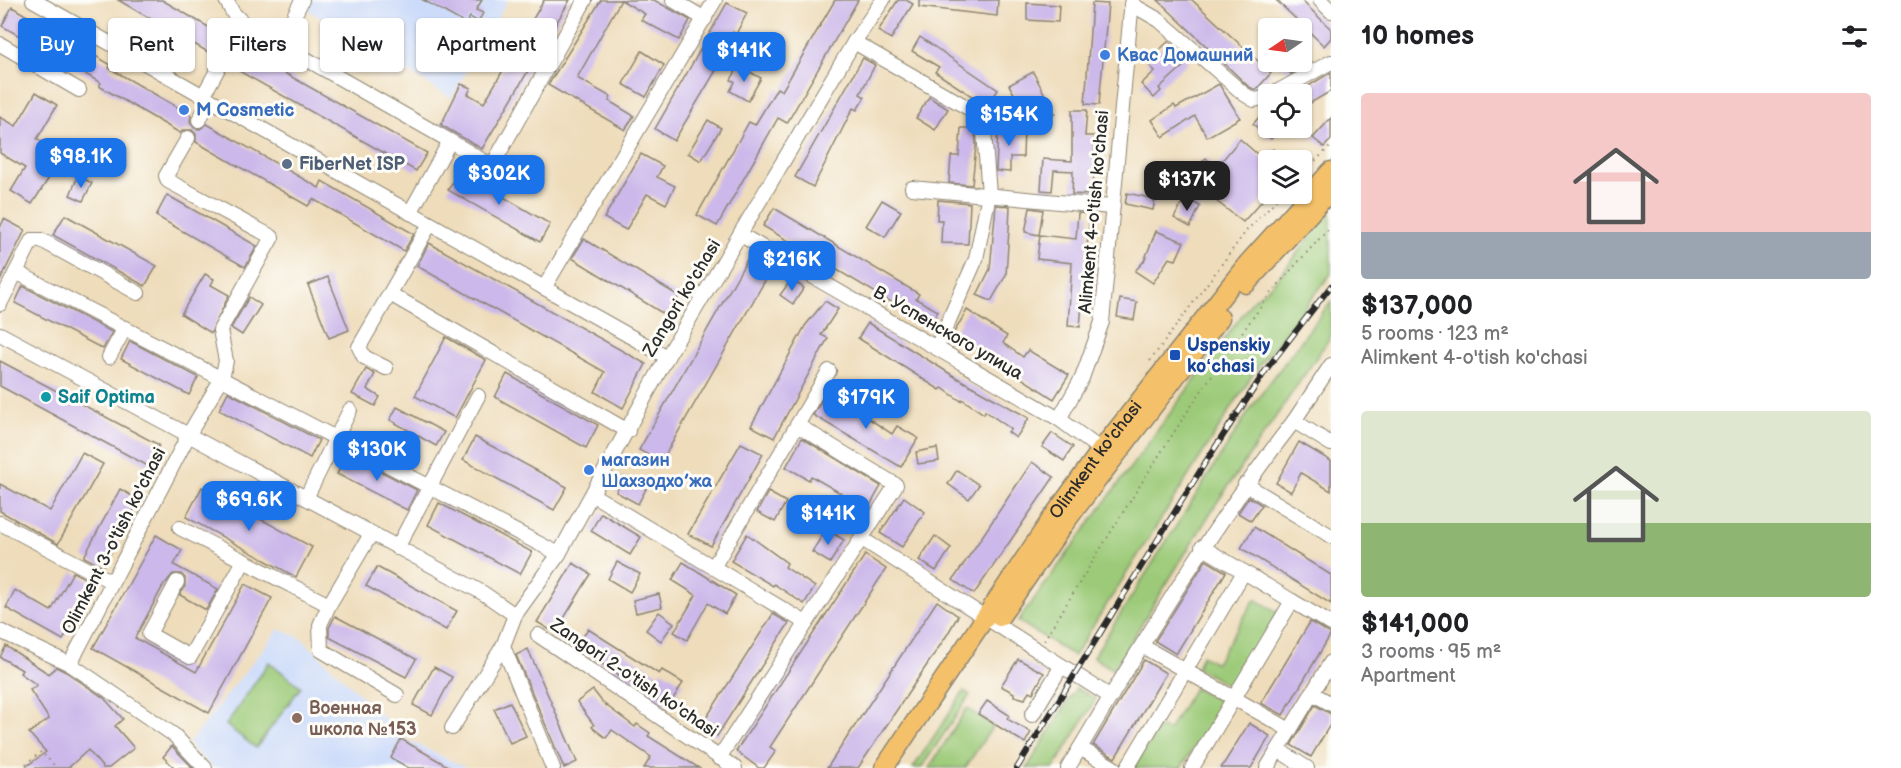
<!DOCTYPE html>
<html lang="en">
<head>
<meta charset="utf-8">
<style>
	body { margin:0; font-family:"Balsamiq Sans",sans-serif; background:#f6f6f6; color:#202124; height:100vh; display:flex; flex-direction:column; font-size:22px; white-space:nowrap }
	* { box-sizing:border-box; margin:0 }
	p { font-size:20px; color:#757577 }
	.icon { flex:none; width:33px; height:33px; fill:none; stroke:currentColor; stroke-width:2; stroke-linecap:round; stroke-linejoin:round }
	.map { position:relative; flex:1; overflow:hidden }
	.sheet { display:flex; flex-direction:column; background:#fff; width:570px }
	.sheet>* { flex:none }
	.top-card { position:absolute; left:18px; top:18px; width:570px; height:54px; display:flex; gap:12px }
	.needle { width:39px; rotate:257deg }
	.tools { position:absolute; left:1258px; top:18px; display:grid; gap:12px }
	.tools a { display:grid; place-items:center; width:54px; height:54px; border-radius:6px; background:#fff; box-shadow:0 2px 4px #0004; font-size:30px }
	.price { position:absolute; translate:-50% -51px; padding:0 14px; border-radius:12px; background:#1a73e8; color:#fff; font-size:20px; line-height:39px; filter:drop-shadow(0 2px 3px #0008) }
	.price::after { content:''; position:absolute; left:50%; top:36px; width:18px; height:14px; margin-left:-9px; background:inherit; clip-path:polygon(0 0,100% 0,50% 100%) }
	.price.selected { background:#222; color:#fff }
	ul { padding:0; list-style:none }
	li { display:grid; align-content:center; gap:12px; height:318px; padding:0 30px }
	li span { display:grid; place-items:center; height:186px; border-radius:6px; color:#555 }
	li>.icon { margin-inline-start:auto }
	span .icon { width:108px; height:108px; fill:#fffc; stroke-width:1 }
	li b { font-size:26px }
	h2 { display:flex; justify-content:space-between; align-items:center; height:72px; padding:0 30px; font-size:26px }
	.pill { padding:0 21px; border-radius:6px; background:#fff; box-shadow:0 2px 4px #0004; font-size:21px; line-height:54px }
	.pill.selected { background:#1a73e8; color:#fff }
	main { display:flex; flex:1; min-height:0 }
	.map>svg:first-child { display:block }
	.built { fill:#ccdbfa }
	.green { fill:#9cca78; stroke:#647a52; stroke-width:1.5 }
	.building { fill:#ccb8ea }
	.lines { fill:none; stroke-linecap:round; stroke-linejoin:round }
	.minor-casing { stroke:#8c8472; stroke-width:16 }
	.major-casing { stroke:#8c8472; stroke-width:21 }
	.path { stroke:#8c8472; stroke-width:2; stroke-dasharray:1.5 4.5; stroke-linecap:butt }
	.minor { stroke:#fff; stroke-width:14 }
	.major { stroke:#f4c16b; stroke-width:18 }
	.rail-casing { stroke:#2b2b2b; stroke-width:6 }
	.rail { stroke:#fdfcf7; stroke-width:4; stroke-dasharray:11; stroke-linecap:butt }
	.shop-dot { fill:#3f7fe0; stroke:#fdfcf7; stroke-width:2 }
	.service-dot { fill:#5c6f8a; stroke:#fdfcf7; stroke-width:2 }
	.transit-dot { fill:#1a4fb4; stroke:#fdfcf7; stroke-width:2 }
	.culture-dot { fill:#0f9aa8; stroke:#fdfcf7; stroke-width:2 }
	.education-dot { fill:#8d6e63; stroke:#fdfcf7; stroke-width:2 }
	.labels { text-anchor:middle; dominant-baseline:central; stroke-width:6; stroke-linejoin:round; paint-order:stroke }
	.shop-label { font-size:18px; font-weight:bold; fill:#366cbe; stroke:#fdfcf7; text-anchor:start }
	.service-label { font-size:18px; font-weight:bold; fill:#4e5e75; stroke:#fdfcf7; text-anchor:start }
	.street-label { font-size:18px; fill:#2b2b2b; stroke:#fdfcf7 }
	.transit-label { font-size:18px; font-weight:bold; fill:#164399; stroke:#fdfcf7; text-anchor:start }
	.culture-label { font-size:18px; font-weight:bold; fill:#0d838f; stroke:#fdfcf7; text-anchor:start }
	.education-label { font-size:18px; font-weight:bold; fill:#785e54; stroke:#fdfcf7; text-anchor:start }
</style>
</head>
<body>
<main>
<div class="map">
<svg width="1331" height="768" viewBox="0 0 1331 768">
	<rect width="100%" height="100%" fill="#fdfcf7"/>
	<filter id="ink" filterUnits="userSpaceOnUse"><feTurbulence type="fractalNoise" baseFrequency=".0167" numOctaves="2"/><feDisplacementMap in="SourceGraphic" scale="12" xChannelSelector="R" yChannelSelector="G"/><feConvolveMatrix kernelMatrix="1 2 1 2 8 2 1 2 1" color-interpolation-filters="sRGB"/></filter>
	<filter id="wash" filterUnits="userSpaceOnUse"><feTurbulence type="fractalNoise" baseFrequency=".008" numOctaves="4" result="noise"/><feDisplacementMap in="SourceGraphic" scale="24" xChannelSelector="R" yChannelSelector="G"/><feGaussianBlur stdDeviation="1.35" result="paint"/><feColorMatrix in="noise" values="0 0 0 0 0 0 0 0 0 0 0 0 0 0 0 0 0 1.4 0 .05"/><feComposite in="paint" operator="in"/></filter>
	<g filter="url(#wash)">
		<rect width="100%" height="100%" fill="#eedcba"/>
		<g class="built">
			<path d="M312 0H508L451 98 308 10Z"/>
			<path d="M279 629 301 638 406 739 466 768H212L188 744Z"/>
		</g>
		<g class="green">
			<path d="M1331 212V274L1255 371 1074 656 1018 621 1253 300C1286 277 1303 240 1331 212Z"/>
			<path d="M1331 301V336L1216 504 1113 670 1093 657 1253 405Z"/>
			<path d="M1255 599 1279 613 1231 687 1197 668 1202 655 1216 663Z"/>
			<path d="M269 662 301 687 256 748 226 725Z"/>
			<path d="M1076 688 1096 699 1054 768H1027Z"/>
			<path d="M1194 688 1226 704 1202 746 1196 744 1181 768H1133L1158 728 1169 730Z"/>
			<path d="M964 691 970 695 921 768H913Z"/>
			<path d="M967 708 993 726 965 768H929Z"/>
		</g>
		<g id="blocks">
			<g class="building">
				<path d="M118 0H162L224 36 213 55Z"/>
				<path d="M423 0H482L476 10 483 13 478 22 470 17 466 24Z"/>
				<path d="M544 0H570L482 149 441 125 461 84 471 88 468 94 484 103Z"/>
				<path d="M601 0H621L577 78 611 97 609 101 634 116 625 130 548 85Z"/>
				<path d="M621 0H654L690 20 679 40 641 20 645 14Z"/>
				<path d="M835 0H858L787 123 778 118 717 226 697 215 749 122 755 125 777 88 782 91Z"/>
				<path d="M898 0H906L913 4 891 39 878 31Z"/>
				<path d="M919 0H998L997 16 919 7Z"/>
				<path d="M1158 0H1192L1271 73 1256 90 1249 87Z"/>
				<path d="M1276 0H1301L1331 29V38L1324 46Z"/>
				<path d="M727 3 747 13 736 34 733 32 720 54 724 57 674 141 655 129Z"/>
				<path d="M1027 3 1059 5 1058 22 1027 20Z"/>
				<path d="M1092 3 1108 4 1099 105 1085 104Z"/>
				<path d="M12 7 111 65 109 68 191 115 190 121 194 128 200 129 207 124 319 188 322 181 414 234 404 251 313 199 308 206 196 142V134L192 130H184L180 133 99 86 101 83 2 26Z"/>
				<path d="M920 37 998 90 987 106 935 72 939 67 912 51Z"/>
				<path d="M1169 41 1188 62 1159 88 1161 91 1154 98 1141 84 1155 71 1146 62Z"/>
				<path d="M242 49 427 153 416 171 232 67Z"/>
				<path d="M642 51 664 65 646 97 623 84Z"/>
				<path d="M863 58 875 65 860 94 865 97 857 110 853 108 813 187 795 177Z"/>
				<path d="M1279 62H1311L1291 74Z"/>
				<path d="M739 66 761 78 748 101 730 91 735 82 731 80Z"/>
				<path d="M1033 72 1055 114 1044 119 1034 97 1020 104 1009 85Z"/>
				<path d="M1331 72V91L1302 108V90Z"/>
				<path d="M1219 84 1240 118 1207 137 1195 116 1163 137 1152 120 1174 105 1176 108Z"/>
				<path d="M36 92 57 105 37 139 64 155 32 204 11 191 25 168 0 153V117L16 126Z"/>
				<path d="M929 97 948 109 935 130 916 118Z"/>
				<path d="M1269 106V128H1281L1271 139 1253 124Z"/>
				<path d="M1072 110H1087L1085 136H1095L1093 195 1072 194 1073 171 1054 170 1052 191 1041 190 1043 159 1072 161Z"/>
				<path d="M1331 118V140L1324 147 1313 138Z"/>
				<path d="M708 120 721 128 701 161 688 153Z"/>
				<path d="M998 127H1024L1023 157H1010V172L996 171Z"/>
				<path d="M961 128H975L976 146 972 185 949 183 951 156H959Z"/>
				<path d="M1240 139 1264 160 1273 149 1286 160H1269V193L1243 222 1206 193 1210 188 1193 171 1206 158 1216 168Z"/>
				<path d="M641 154 663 166 657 177 675 186 666 204 647 194 626 230 604 218Z"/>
				<path d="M459 171 550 224 540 242 448 190Z"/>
				<path d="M78 176 92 183 83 201 70 195Z"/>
				<path d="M1127 193 1155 199 1153 210 1125 204Z"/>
				<path d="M167 195 257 246 245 267 156 216Z"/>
				<path d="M1185 198 1200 206 1190 227 1174 218Z"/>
				<path d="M882 200 901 211 885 237 866 226Z"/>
				<path d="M938 200 970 203 968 244 941 243 942 220H937Z"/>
				<path d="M996 205 1010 206 1009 229 1006 275 991 301 977 295 990 269Z"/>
				<path d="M774 208 919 294 916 299 938 311 933 322 909 310 908 312 763 226Z"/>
				<path d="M1030 208 1043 210 1039 235 1025 232Z"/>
				<path d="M1078 213 1090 214 1080 327 1068 326 1072 263 1037 259 1040 235 1076 239Z"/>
				<path d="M65 215 157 266 145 286 53 235Z"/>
				<path d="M4 219 25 230 0 281V228Z"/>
				<path d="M1156 231 1184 242 1176 260 1169 258 1153 283 1135 271 1144 261Z"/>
				<path d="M584 239 679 296 667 316 572 258Z"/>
				<path d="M429 243 646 364 623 408 595 392 605 372 417 266Z"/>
				<path d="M748 258 771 270 661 462 639 450Z"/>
				<path d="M205 274 214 279 211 285 229 295 211 333 181 314Z"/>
				<path d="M328 277 349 330 329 338 308 285Z"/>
				<path d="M791 280 804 288 793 304 780 295Z"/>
				<path d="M23 286 112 332 103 349 15 303Z"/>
				<path d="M249 297 261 305 242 335 231 328Z"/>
				<path d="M1120 299 1137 302 1134 320 1117 317Z"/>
				<path d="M825 301 838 309 821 335 828 338 774 438 751 426 805 326Z"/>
				<path d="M967 310 1007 336 1003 343 1023 357 1028 350 1069 375 1054 399 953 334Z"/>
				<path d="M868 323 957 378 1029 418 1016 438 1008 432 1011 429 985 411 984 414 962 399 961 401 942 388 940 390 858 338Z"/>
				<path d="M446 337 486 360 455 418 415 396Z"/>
				<path d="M130 341 198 377 189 395 121 359Z"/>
				<path d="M0 361 159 445 148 466 0 386Z"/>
				<path d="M366 369 375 374 367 389 380 397 375 406 352 394Z"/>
				<path d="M507 374 598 425 586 448 495 397Z"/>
				<path d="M827 391 892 434 897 426 918 438 901 467 813 415Z"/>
				<path d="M228 392 319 440 310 458 219 410Z"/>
				<path d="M397 407 444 432 436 446 390 420Z"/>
				<path d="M1052 433 1073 447 1064 461 1042 447Z"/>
				<path d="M475 437 567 487 554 510 463 460Z"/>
				<path d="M802 438 881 486 868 509 811 476 809 480 786 467Z"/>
				<path d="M1299 442 1331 461V491L1301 473 1291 492 1276 483Z"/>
				<path d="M741 443 763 454 711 546 688 534Z"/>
				<path d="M937 448 939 461 918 464 916 452Z"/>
				<path d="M82 453 103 464 58 544 0 511V484L50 511Z"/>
				<path d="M347 454 417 490 407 510 337 474Z"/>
				<path d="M1032 462 1054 477 974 594 953 580Z"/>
				<path d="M957 470 979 485 969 499 948 484Z"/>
				<path d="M623 477 646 489 638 504 616 492Z"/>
				<path d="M202 487 312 547 296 577 186 517Z"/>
				<path d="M120 489 139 500 103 567 84 557Z"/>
				<path d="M768 492 786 502 775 522 757 512Z"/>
				<path d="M904 497 925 512 902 547 880 533Z"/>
				<path d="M1249 497 1262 505 1251 521 1238 513Z"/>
				<path d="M439 503 532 552 520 574 428 525Z"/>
				<path d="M601 513 641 537 630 555 591 531Z"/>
				<path d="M1254 527 1331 575V604L1241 548Z"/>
				<path d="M826 529 844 540 830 563 812 552Z"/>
				<path d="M747 534 787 563 785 567 815 587 804 604 774 584 773 586 731 561Z"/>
				<path d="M156 535 182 550 174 565 218 589 206 610 180 595 185 586V578L181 574H173L163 586 135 638 196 672 245 584 272 598 209 713 93 648Z"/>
				<path d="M935 536 951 548 936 571 919 560Z"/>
				<path d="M865 555 886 569 770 747 776 751 764 768H759L736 751Z"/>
				<path d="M1206 560 1226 572 1176 654 1155 641Z"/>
				<path d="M617 562 640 574 630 592 608 579Z"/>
				<path d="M683 562 736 595 725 614 708 603 687 640 674 632 696 595 672 580Z"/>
				<path d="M573 563 591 574 555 633 537 622Z"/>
				<path d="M377 567 457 611 446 630 366 586Z"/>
				<path d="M73 572 94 583 63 640 6 608 15 590 51 611Z"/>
				<path d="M659 594 662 607 636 613 633 600Z"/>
				<path d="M937 601 958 616 947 635 858 768H827Z"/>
				<path d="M659 612 674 623 661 641 646 630Z"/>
				<path d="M773 614 789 623 717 736 701 726Z"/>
				<path d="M335 616 416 659 406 677 329 637V628Z"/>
				<path d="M1310 622 1331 634 1283 715 1261 703Z"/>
				<path d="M588 629 659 674 662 670 683 683 668 707 576 647Z"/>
				<path d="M6 646 49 674 56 667 66 672 104 698 123 719 115 726 134 748 109 768H103L88 750 68 768H24L46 752 29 733 49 719 30 690 37 685 20 673 22 670 0 657Z"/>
				<path d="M528 649 577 762 564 768 516 655Z"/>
				<path d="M1018 659 1044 673 1033 693 1029 691 1025 699 1014 696V693L1001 686Z"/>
				<path d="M1144 660 1166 673 1115 758 1093 745Z"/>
				<path d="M434 667 452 677 432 715 413 705Z"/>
				<path d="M593 690 603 703 635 727 637 724 650 733 648 736 699 768H644L651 757 612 730 606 738 592 727 594 725 577 702Z"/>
				<path d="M987 701 1009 715 1007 719 1031 732 1025 743 978 714Z"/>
				<path d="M510 702 526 736 510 743 494 709Z"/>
				<path d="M1315 705 1331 714V723L1311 757 1291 745Z"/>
				<path d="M1249 723 1270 736 1251 768H1221Z"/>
				<path d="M401 739 451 768H409L391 758Z"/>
				<path d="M172 746 193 768H175L163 757Z"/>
			</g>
		</g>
	</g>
	<g filter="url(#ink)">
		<use href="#blocks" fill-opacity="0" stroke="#8c8472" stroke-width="1.5"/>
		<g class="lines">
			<defs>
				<g id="minor">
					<path d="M33 0 667 357"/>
					<path d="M673 0 705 19"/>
					<path d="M1320 0 1331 11"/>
					<path d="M1131 4 1159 20 1244 94 1254 100 1269 97"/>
					<path d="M243 23 450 141"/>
					<path d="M854 42 975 112 983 119 989 194 976 259 937 347"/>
					<path d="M0 44 79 90"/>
					<path d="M280 44 302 0"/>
					<path d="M1273 94 1331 62"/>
					<path d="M203 96 243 23 233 13 226 0"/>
					<path d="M199 120 210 100"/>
					<path d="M912 188 1111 207"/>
					<path d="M410 213 450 141 492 166 585 0"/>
					<path d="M741 235 1059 419 1101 450"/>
					<path d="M544 288 715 0"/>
					<path d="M138 293 41 240H32L16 272 559 554"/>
					<path d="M390 294 628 431"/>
					<path d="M0 304 16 272"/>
					<path d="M0 334 483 593 515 615"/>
					<path d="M109 357 125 328"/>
					<path d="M386 368 364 357 359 347 430 224"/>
					<path d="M1059 419 1082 378 1102 322 1132 0"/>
					<path d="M1294 421 1331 365"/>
					<path d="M1245 484 1331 536"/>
					<path d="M593 495 806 623"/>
					<path d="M306 498 350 410"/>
					<path d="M0 523 112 582"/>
					<path d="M180 528 329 605 371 534"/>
					<path d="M862 539 1111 697"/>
					<path d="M1202 547 1244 572"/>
					<path d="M397 548 478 396"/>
					<path d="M714 566 829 371"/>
					<path d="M177 582 149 634 190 657 244 561"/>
					<path d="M1292 601 1331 624"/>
					<path d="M329 605 320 625 321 650 397 695"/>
					<path d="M0 631 70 664 174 735 205 768"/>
					<path d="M538 635 735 768"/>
					<path d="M1142 646 1290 730 1331 662"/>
					<path d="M70 664 189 434 222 378 226 361 220 330 272 237 168 181 166 176 188 138"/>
					<path d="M1312 693 1331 704"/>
					<path d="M1032 715 1061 667"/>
					<path d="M452 728 503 646"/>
					<path d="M1080 748 1114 768"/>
					<path d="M1278 750 1307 768"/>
					<path d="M719 758 896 485 797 425"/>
					<path d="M553 768 503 646 515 615 559 554 667 357 854 42 883 0"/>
					<path d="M1068 768C1139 649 1209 530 1294 421L1331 444"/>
					<path d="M1127 768 1244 572 1292 601 1192 768"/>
					<path d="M1267 768 1290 730"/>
				</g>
				<g id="major">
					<path d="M1246 284 1331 190"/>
					<path d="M1000 617 1064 524 1220 318"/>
					<path id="s1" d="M884 768 1050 521 1101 450 1248 263 1331 171"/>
				</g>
			</defs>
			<use href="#minor" class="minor-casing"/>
			<use href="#major" class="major-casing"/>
			<g class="path">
				<path d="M1302 173 1331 146"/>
				<path d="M1150 361 1247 230 1282 194"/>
				<path d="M1044 640C1114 528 1181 414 1260 308 1281 279 1307 253 1331 226"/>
				<path d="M21 768 41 752 57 768"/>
			</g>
			<use href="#minor" class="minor"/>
			<use href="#major" class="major"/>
			<defs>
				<path id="rail" d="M1017 768 1205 463 1268 367 1331 286"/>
			</defs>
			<use href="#rail" class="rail-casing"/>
			<use href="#rail" class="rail"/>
		</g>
	</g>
	<g class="shop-dot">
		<circle cx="1105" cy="55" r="6"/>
		<circle cx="184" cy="110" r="6"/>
		<circle cx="589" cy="470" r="6"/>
	</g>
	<circle class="service-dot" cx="287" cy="164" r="6"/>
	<rect class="transit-dot" x="1169" y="349" width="12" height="12" rx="3"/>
	<circle class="culture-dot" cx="46" cy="397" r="6"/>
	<circle class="education-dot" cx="297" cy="718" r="6"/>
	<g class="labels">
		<g class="shop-label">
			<text x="1117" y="55">Квас Домашний</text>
			<text x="196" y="110">M Cosmetic</text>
			<text x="601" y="460">магазин<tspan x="601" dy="21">Шахзодхо’жа</tspan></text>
		</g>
		<g class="service-label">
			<text x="299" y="164">FiberNet ISP</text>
		</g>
		<g class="street-label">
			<text transform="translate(1094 212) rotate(-85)">Alimkent 4-o'tish ko'chasi</text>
			<text transform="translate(682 298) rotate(-59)">Zangori ko'chasi</text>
			<text transform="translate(948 333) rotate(30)">В. Успенского улица</text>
			<text stroke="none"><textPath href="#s1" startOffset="374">Olimkent ko'chasi</textPath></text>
			<text transform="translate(114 541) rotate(-63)">Olimkent 3-o'tish ko'chasi</text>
			<text transform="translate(634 678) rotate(34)">Zangori 2-o'tish ko'chasi</text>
		</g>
		<g class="transit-label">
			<text x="1187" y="345">Uspenskiy<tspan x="1187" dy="21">koʻchasi</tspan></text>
		</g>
		<g class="culture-label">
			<text x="58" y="397">Saif Optima</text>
		</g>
		<g class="education-label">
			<text x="309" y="708">Военная<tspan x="309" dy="21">школа №153</tspan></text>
		</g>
	</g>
</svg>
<div class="tools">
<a><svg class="needle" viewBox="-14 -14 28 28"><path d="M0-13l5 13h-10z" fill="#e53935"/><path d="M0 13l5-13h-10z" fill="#757577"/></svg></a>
<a><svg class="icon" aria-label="locate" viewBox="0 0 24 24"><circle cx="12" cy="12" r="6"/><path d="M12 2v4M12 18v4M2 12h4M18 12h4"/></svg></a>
<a><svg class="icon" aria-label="layers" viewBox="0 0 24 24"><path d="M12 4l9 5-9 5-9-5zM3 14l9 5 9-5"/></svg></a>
</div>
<b class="price" style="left:744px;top:83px">$141K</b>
<b class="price" style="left:1009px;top:147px">$154K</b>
<b class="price" style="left:81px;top:189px">$98.1K</b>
<b class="price" style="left:499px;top:206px">$302K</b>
<b class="price selected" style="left:1187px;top:212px">$137K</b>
<b class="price" style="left:792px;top:292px">$216K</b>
<b class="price" style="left:866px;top:430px">$179K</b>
<b class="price" style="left:377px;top:482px">$130K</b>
<b class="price" style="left:249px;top:532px">$69.6K</b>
<b class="price" style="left:828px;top:546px">$141K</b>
<div class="top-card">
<a class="pill selected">Buy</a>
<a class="pill">Rent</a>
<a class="pill">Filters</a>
<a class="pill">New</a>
<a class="pill">Apartment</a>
</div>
</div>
<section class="sheet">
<h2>10 homes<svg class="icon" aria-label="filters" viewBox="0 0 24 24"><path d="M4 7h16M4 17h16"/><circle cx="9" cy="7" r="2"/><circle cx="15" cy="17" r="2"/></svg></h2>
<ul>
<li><span style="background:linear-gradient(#f6c9c9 75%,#9aa5b1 0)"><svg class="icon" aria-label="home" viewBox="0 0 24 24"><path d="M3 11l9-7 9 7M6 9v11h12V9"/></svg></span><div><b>$137,000</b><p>5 rooms · 123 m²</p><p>Alimkent 4-o'tish ko'chasi</p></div></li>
<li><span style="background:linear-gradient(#dfe7d0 60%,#8fb573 0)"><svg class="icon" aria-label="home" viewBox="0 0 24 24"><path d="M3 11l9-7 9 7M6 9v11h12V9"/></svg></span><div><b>$141,000</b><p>3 rooms · 95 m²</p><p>Apartment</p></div></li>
</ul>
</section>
</main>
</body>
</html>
